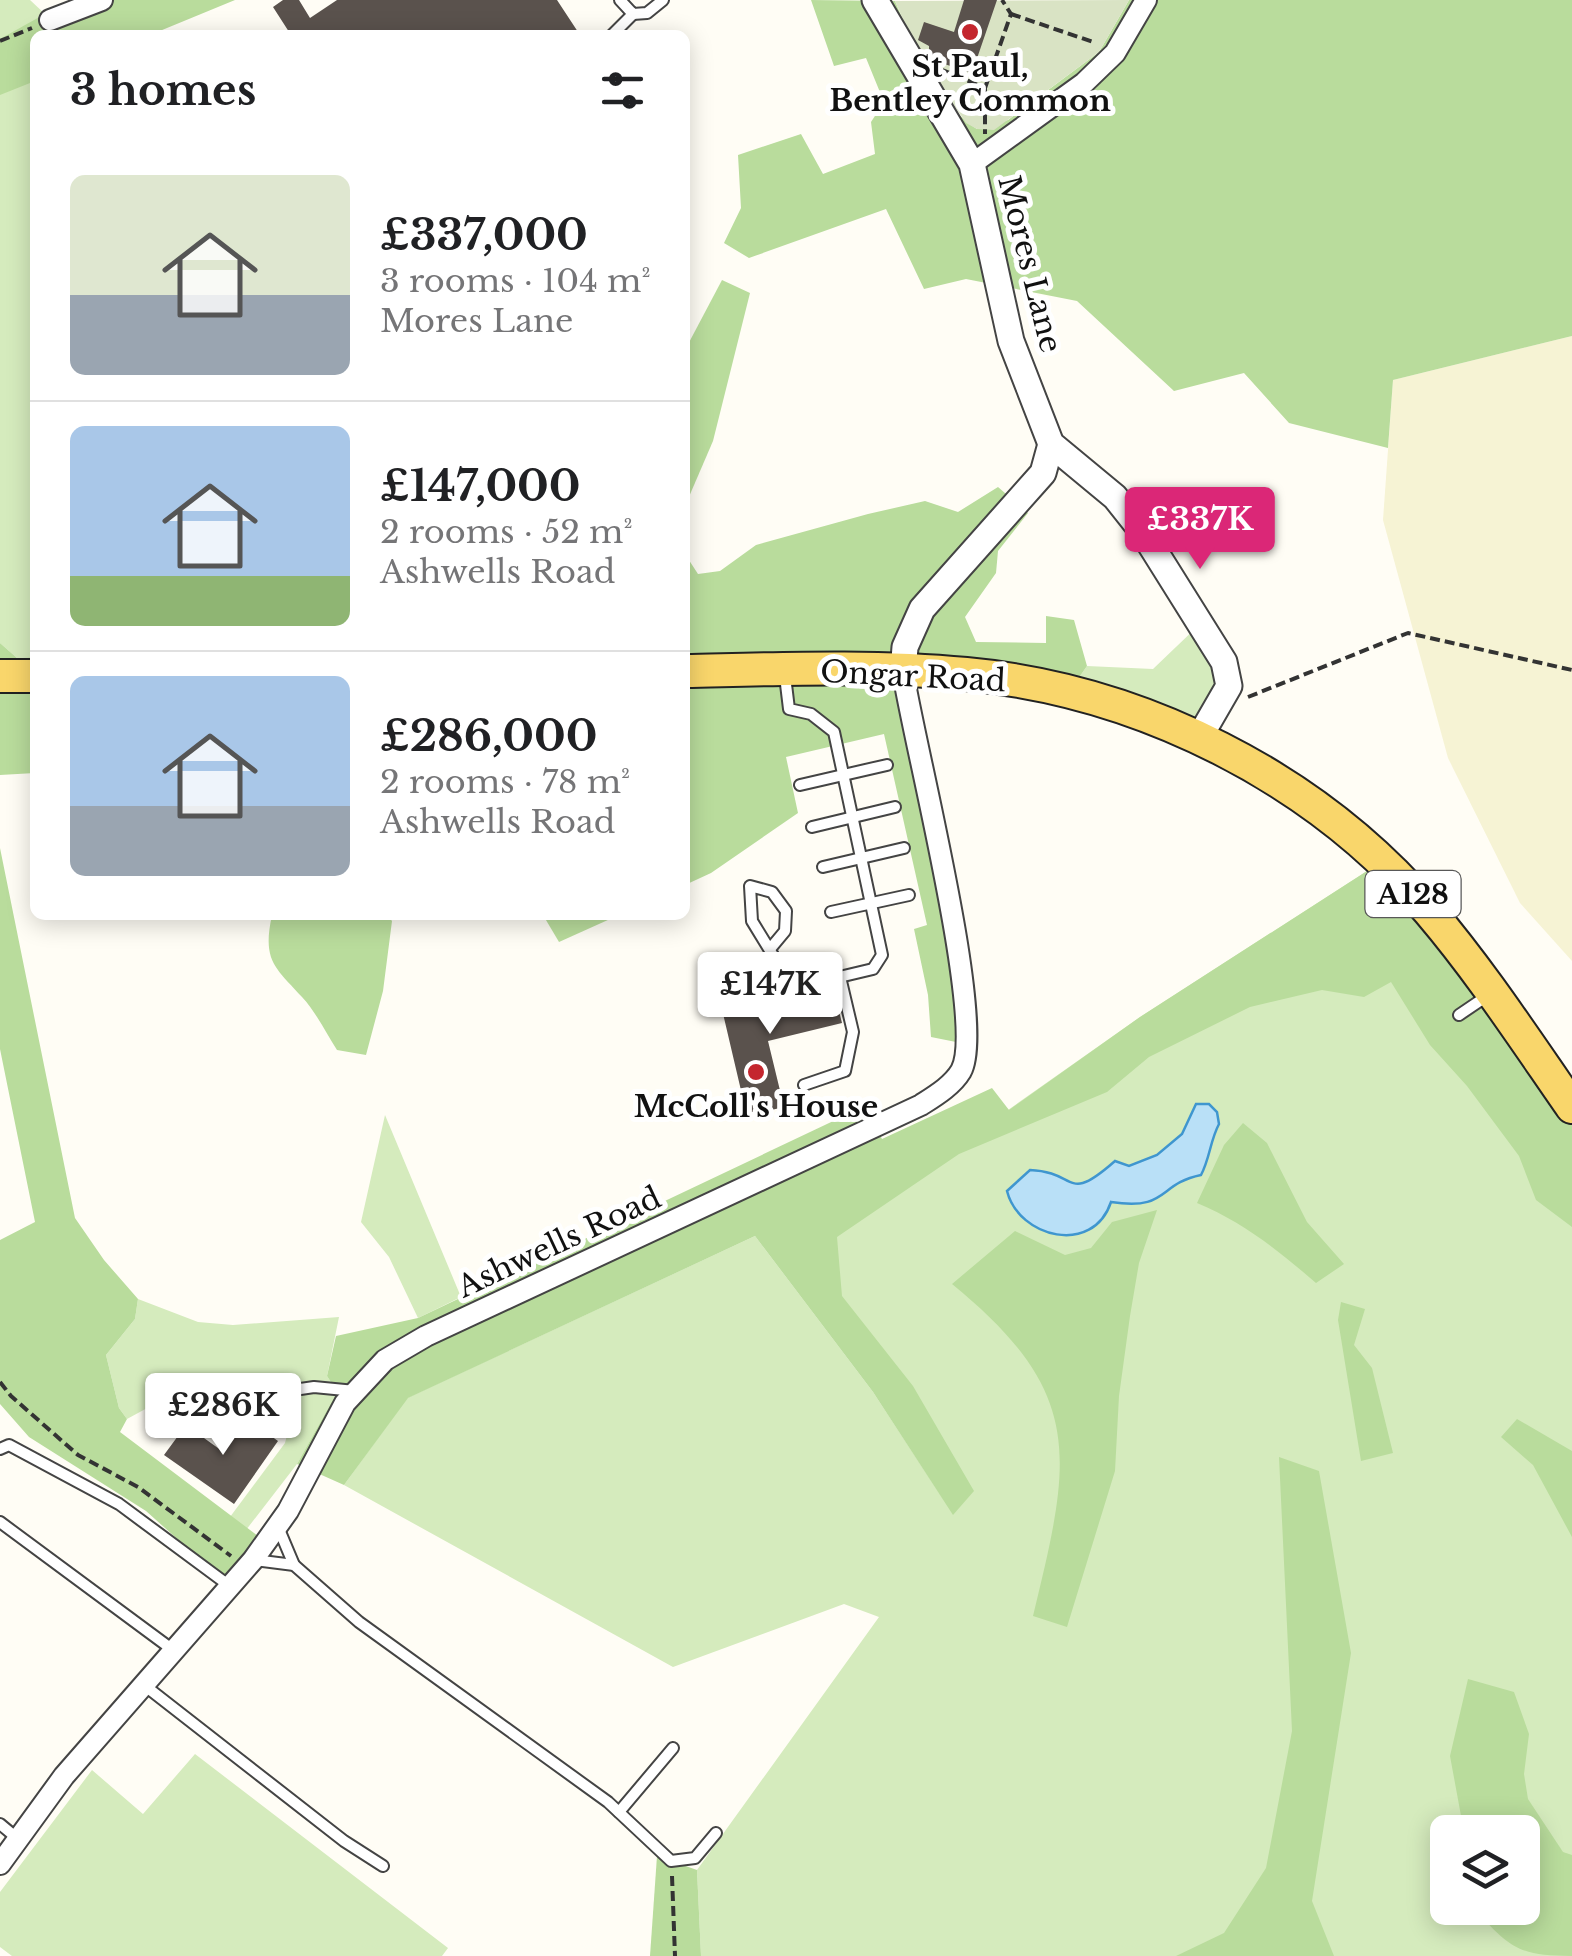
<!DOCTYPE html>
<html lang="en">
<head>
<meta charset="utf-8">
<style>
	body { margin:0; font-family:"Libre Baskerville",serif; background:#f6f6f6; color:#202124; height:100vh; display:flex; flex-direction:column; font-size:38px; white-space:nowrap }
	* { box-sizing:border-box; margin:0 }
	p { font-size:32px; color:#757577 }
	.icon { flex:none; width:55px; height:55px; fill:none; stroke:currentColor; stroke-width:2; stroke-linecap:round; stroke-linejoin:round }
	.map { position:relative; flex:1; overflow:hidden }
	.side { position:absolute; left:30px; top:30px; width:660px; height:890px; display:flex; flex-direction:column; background:#fff; border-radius:15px; box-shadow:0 5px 25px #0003 }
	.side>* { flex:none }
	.fabs { position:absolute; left:1430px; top:1815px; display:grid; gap:20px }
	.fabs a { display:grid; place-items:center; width:110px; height:110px; border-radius:15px; background:#fff; box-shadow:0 5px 25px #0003; font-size:50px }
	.price { position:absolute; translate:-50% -85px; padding:0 22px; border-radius:10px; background:#fff; color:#222; font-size:32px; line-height:65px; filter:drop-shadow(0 2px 5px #0008) }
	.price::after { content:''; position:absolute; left:50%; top:60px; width:30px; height:22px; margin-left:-15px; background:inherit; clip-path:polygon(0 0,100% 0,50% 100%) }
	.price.current { background:#db2777; color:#fff }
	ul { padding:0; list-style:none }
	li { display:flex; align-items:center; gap:30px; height:250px; padding:0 40px }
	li+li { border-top:2px solid #e0e0e0 }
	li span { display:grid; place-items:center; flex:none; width:280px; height:200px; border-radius:15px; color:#555 }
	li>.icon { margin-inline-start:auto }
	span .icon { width:120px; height:120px; fill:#fffc; stroke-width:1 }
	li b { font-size:42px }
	h2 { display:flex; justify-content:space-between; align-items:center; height:120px; padding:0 40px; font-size:42px }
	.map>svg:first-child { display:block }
	.farmland { fill:#f6f3d4 }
	.green { fill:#d5ebbd; fill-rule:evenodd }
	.forest { fill:#b9dc9c }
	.cemetery { fill:#d9e3c4 }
	.water { fill:#b9e0f7; stroke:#3f96cf; stroke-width:2.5 }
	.building { fill:#5a524d }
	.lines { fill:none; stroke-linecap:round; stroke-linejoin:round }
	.service-casing { stroke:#444; stroke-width:14 }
	.minor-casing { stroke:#444; stroke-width:24 }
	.tertiary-casing { stroke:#444; stroke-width:29 }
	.primary-casing { stroke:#222; stroke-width:36 }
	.path { stroke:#333; stroke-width:4; stroke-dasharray:10 5; stroke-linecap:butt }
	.service { stroke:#fff; stroke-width:10 }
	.minor { stroke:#fff; stroke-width:20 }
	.tertiary { stroke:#fff; stroke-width:25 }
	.primary { stroke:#f9d66b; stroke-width:32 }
	.poi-dot { fill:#c4262e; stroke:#fff; stroke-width:4 }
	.labels { text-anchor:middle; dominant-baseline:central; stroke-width:10; stroke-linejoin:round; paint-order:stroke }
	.shield { fill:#fff; stroke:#585858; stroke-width:2.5 }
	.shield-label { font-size:28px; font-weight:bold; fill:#111 }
	.poi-label { font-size:30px; font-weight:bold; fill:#111; stroke:#fff }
	.street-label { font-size:30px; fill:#111; stroke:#fff }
</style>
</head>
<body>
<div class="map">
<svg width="1572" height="1956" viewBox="0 0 1572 1956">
	<rect width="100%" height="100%" fill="#fffdf5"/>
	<path class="farmland" d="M1572 336V961L1520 903 1448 758 1383 520 1393 380Z"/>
	<g class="green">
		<path d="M0 0H30L46 15 6 37 35 72V657L17 658 0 643Z"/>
		<path d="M1200 624 1223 662 1199 738 1069 692 1087 666 1153 669Z"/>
		<path d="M1381 862 1572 1107V1956H701L697 1870 879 1617 844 1604 673 1667 344 1485 407 1398 755 1236 873 1392 949 1508 772 1228 1008 1110 1140 1017ZM1448 1832H1522V1908H1448Z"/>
		<path d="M385 1115 461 1297 418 1318 389 1257 361 1222Z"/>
		<path d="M138 1299 198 1322 233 1325 339 1317 327 1376 337 1392 297 1464 246 1530 230 1517 285 1443 289 1427 256 1400 251 1377 162 1400 127 1419 119 1408 106 1355 135 1319Z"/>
		<path d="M195 1754 448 1948 442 1956H12L0 1947V1892L92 1770 143 1814Z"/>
	</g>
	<g class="forest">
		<path d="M70 0H235L150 35H35V81L0 95V39Z"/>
		<path d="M811 0 895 1C911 39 941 108 977 129L1008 120 1099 52 1129 0H1572V336L1393 380 1388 448 1289 423 1244 373 1174 391 1077 301 966 279 924 289 886 209 749 258 724 243 741 208 738 155 801 134 823 174 875 154 871 122 884 102 866 58 834 66Z"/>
		<path d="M722 280 750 293 713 441 685 506V350Z"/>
		<path d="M998 487 1028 513 998 551 996 573 965 617 976 642 1046 643V616L1074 620 1087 666 1069 692 931 672 907 696 966 1044 931 1037 928 995 914 929 927 925 884 734 786 757 798 813 711 873 685 885V554L698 574 720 571 756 545 868 514 925 501 958 512Z"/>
		<path d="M0 643 17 658 35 657V773L0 775Z"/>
		<path d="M0 848 75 1218 104 1260 138 1299 135 1319 106 1355 119 1408 127 1419 120 1432 266 1542 231 1587 146 1511 29 1437 0 1404V1240L35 1222 0 1049Z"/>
		<path d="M1381 862 1572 1107V1227L1536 1200 1519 1156 1467 1086 1430 1045 1391 982 1364 997 1322 990 1250 1007 1149 1057 1107 1092 959 1154 837 1237 842 1296 913 1386 974 1491 953 1515 873 1392 755 1236 408 1398 344 1485 297 1464 337 1392 327 1376 336 1336 418 1318 865 1106 882 1139 992 1088 1009 1110 1140 1017Z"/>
		<path d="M272 915H387L392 921 383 991 366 1055 337 1050C326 1033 316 1012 302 997 275 967 262 961 272 915Z"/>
		<path d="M543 915H619L559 942Z"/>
		<path d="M1243 1123 1267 1143 1307 1222 1344 1264 1316 1283C1279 1251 1243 1222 1197 1203L1224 1145Z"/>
		<path d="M1157 1210 1139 1263 1130 1316 1119 1396 1115 1471 1067 1627 1033 1616C1071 1459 1087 1394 952 1284L1015 1231 1065 1255 1091 1248 1112 1222Z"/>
		<path d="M1341 1302 1365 1309 1354 1345 1372 1368 1393 1453 1361 1461 1338 1320Z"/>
		<path d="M1517 1419 1572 1451V1537L1533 1465 1501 1437Z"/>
		<path d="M1279 1457 1319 1471 1351 1653 1312 1901 1334 1956H1176L1224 1933 1266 1868 1292 1731Z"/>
		<path d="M1468 1679 1514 1692 1529 1734 1524 1774 1528 1799 1563 1852 1572 1855V1956C1521 1956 1511 1949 1477 1912L1476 1908H1522V1832H1464L1450 1756Z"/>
		<path d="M657 1856 697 1870 701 1956H650Z"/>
	</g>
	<path class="cemetery" d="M1129 0 1099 52 994 130 977 129 966 123 915 47 895 1Z"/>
	<path class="water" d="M1196 1104H1209L1217 1112 1219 1124C1210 1141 1210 1158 1201 1175 1157 1184 1169 1211 1111 1202 1093 1256 1019 1238 1007 1191L1030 1170C1079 1172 1065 1205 1115 1161L1129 1166 1157 1155 1182 1134Z"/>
	<g class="building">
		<path d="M283 0H299L310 18 337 0H557L580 35H291L273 7Z"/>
		<path d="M964 0H997L972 73 929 59V46L918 40 924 22 954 32Z"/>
		<path d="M742 979 746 996 760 993 762 1002 833 987 842 1023 768 1041 784 1107 747 1116 721 1005 732 1002 727 983Z"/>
		<path d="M246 1418 278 1441 234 1504 164 1455 186 1425 222 1451Z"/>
	</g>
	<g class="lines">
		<defs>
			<g id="service">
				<path d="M620 0 633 14 647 13 663 0"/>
				<path d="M612 35 633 14"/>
				<path d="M800 785 887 765"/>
				<path d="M812 827 895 807"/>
				<path d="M823 867 904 848"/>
				<path d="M831 912 909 895"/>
				<path d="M770 949 785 931 786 911 772 892 750 886 752 921 793 988 873 969 882 955 834 732 811 714 789 709 785 676"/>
				<path d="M1459 1015 1487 996"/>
				<path d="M804 1085 845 1071 853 1032 840 977"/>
				<path d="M246 1397 314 1387 355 1391"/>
				<path d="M0 1449 9 1445 119 1504 231 1587"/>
				<path d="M0 1522 173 1650"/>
				<path d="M278 1527 294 1565"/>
				<path d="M254 1560 294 1565 359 1622 608 1802 671 1861 695 1858 716 1833"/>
				<path d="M144 1685 344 1841 383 1866"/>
				<path d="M619 1812 673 1748"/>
				<path d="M0 1824 18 1839"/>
			</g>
			<g id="minor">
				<path d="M50 20 102 0"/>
				<path d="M972 164 1084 83 1115 53 1146 0"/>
				<path d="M0 1864 64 1776 253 1560 288 1511 345 1403 385 1360 426 1336 921 1105C935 1096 952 1086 961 1071 987 1024 913 740 903 672"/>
			</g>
			<g id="tertiary">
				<path d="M875 0 972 164 1011 341 1051 444 1115 497 1142 531 1224 662 1229 686 1199 738"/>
				<path d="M903 672 905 647 922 609 1043 473 1051 444"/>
			</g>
			<g id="primary">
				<path d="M685 671C778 669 874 665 966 674 1140 690 1315 777 1429 911 1481 972 1526 1041 1572 1107"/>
				<path d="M0 676H35"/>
			</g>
		</defs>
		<use href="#service" class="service-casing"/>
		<use href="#minor" class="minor-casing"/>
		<use href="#tertiary" class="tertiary-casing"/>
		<use href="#primary" class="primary-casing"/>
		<g class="path">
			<path d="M1011 14 1096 43"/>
			<path d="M0 41 32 28"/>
			<path d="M940 69 985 88V134"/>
			<path d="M985 88 1011 14 1002 0"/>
			<path d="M1248 697 1408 633 1572 670"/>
			<path d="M0 1382 11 1396 78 1455 138 1487 231 1556"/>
			<path d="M672 1876 675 1956"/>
		</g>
		<use href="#service" class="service"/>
		<use href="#minor" class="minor"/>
		<use href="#tertiary" class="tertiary"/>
		<use href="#primary" class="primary"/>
	</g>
	<g class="poi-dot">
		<circle cx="970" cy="32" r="10"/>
		<circle cx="756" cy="1072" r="10"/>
	</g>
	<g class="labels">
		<rect class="shield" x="1365.5" y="871" width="95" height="46" rx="8"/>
		<g class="shield-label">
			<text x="1413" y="894">A128</text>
		</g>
		<g class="poi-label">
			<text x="970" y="66">St Paul,<tspan x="970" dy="34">Bentley Common</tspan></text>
			<text x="756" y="1106">McColl's House</text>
		</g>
		<g class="street-label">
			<text transform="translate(1030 264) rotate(76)">Mores Lane</text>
			<text transform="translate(913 676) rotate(3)">Ongar Road</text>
			<text transform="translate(559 1242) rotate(-25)">Ashwells Road</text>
		</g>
	</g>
</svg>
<div class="fabs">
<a><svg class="icon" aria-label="layers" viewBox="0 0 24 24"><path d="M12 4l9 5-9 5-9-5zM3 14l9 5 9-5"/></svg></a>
</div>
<b class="price current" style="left:1200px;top:572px">£337K</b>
<b class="price" style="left:770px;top:1037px">£147K</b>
<b class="price" style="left:223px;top:1458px">£286K</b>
<section class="side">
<h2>3 homes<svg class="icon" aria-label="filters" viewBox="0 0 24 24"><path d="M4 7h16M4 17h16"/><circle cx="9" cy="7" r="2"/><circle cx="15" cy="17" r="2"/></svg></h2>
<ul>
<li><span style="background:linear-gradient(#dfe7d0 60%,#9aa5b1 0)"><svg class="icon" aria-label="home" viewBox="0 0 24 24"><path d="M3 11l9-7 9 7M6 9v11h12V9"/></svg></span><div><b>£337,000</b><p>3 rooms · 104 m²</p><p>Mores Lane</p></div></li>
<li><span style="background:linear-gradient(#a9c7e8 75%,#8fb573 0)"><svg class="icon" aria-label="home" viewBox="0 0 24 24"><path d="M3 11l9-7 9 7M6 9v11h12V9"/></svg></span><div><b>£147,000</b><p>2 rooms · 52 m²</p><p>Ashwells Road</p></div></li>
<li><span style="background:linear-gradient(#a9c7e8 65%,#9aa5b1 0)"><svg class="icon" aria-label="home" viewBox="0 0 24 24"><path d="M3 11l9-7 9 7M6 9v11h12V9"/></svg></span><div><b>£286,000</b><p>2 rooms · 78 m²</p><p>Ashwells Road</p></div></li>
</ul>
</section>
</div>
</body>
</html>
